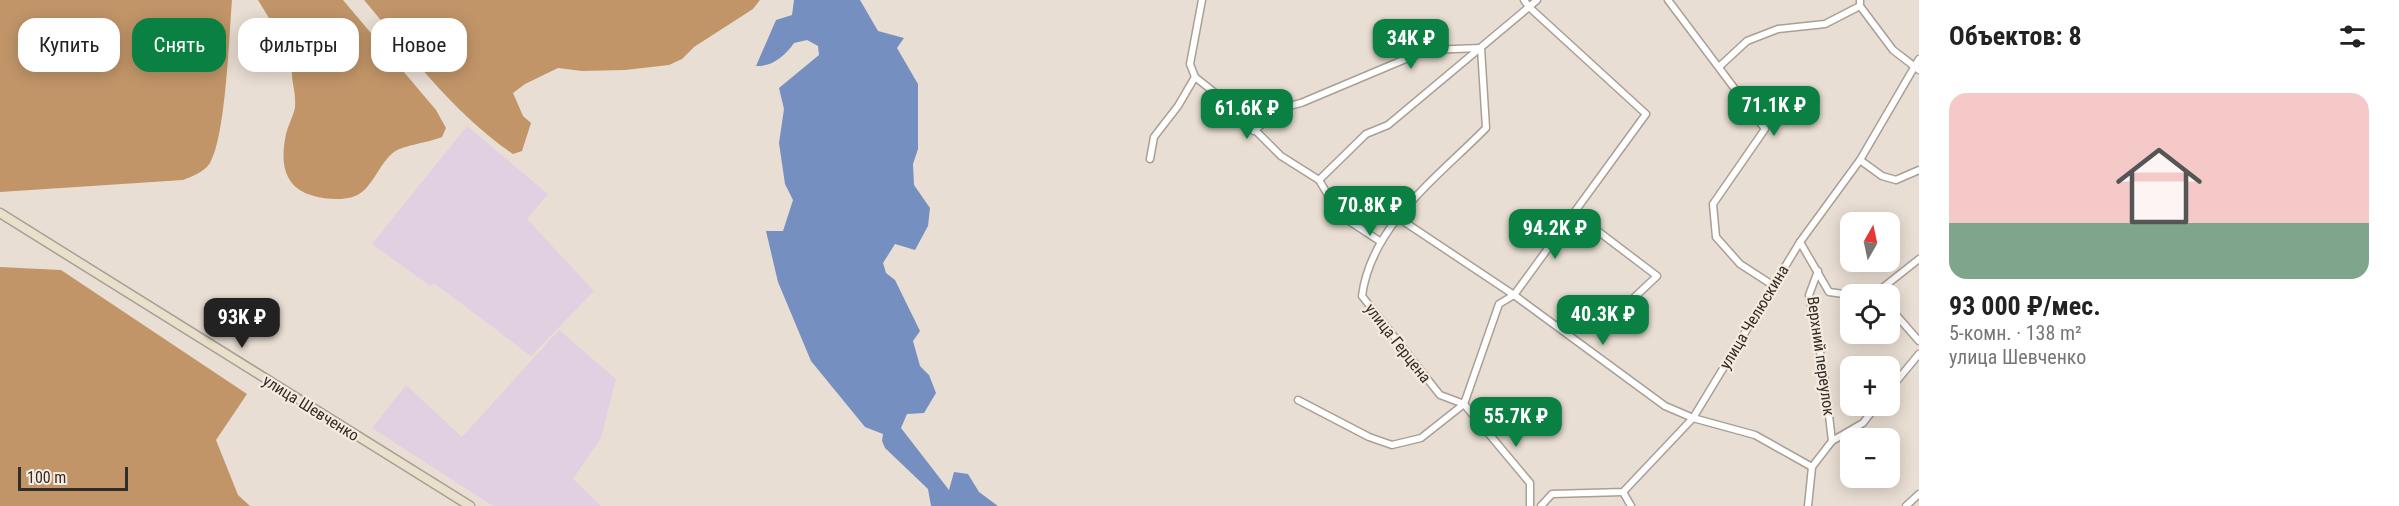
<!DOCTYPE html>
<html lang="ru">
<head>
<meta charset="utf-8">
<style>
	body { margin:0; font-family:"Roboto Condensed",sans-serif; background:#f6f6f6; color:#222; height:100vh; display:flex; flex-direction:column; font-size:22px; white-space:nowrap }
	* { box-sizing:border-box; margin:0 }
	p { font-size:20px; color:#767676 }
	.icon { flex:none; width:33px; height:33px; fill:none; stroke:currentColor; stroke-width:2; stroke-linecap:round; stroke-linejoin:round }
	.map { position:relative; flex:1; overflow:hidden }
	.drawer { display:flex; flex-direction:column; background:#fff; width:480px }
	.drawer>* { flex:none }
	.guide { position:absolute; left:18px; top:18px; width:570px; height:54px; display:flex; gap:12px }
	.needle { width:39px; rotate:9deg }
	.buttons { position:absolute; left:1840px; top:212px; display:grid; gap:12px }
	.buttons a { display:grid; place-items:center; width:60px; height:60px; border-radius:12px; background:#fff; box-shadow:0 3px 15px #0003; font-size:30px }
	.scale { position:absolute; left:18px; bottom:15px; width:110px; box-sizing:border-box; padding-left:6px; border:3px solid #312d29; border-top:0; font-size:16px; line-height:21px; white-space:nowrap; color:#312d29; -webkit-text-stroke:4px #f7ebe0; paint-order:stroke }
	.price { position:absolute; translate:-50% -51px; padding:0 14px; border-radius:12px; background:#0b8043; color:#fff; font-size:20px; line-height:39px; filter:drop-shadow(0 2px 3px #0008) }
	.price::after { content:''; position:absolute; left:50%; top:36px; width:18px; height:14px; margin-left:-9px; background:inherit; clip-path:polygon(0 0,100% 0,50% 100%) }
	.price.active { background:#222; color:#fff }
	ul { padding:0; list-style:none }
	li { display:grid; align-content:center; gap:12px; height:318px; padding:0 30px }
	li span { display:grid; place-items:center; height:186px; border-radius:18px; color:#555 }
	li>.icon { margin-inline-start:auto }
	span .icon { width:108px; height:108px; fill:#fffc; stroke-width:1 }
	li b { font-size:26px }
	h2 { display:flex; justify-content:space-between; align-items:center; height:72px; padding:0 30px; font-size:26px }
	.chip { padding:0 21px; border-radius:18px; background:#fff; box-shadow:0 3px 15px #0003; font-size:21px; line-height:54px }
	.chip.active { background:#0b8043; color:#fff }
	main { display:flex; flex:1; min-height:0 }
	.map>svg:first-child { display:block }
	.industrial { fill:#e1d0e1 }
	.forest { fill:#c19568 }
	.water { fill:#758fc1 }
	.lines { fill:none; stroke-linecap:round; stroke-linejoin:round }
	.street-casing { stroke:#a99f95; stroke-width:9 }
	.secondary-casing { stroke:#a99f95; stroke-width:11 }
	.street { stroke:#fff; stroke-width:6 }
	.secondary { stroke:#e9e0cc; stroke-width:8 }
	.labels { text-anchor:middle; dominant-baseline:central; stroke-width:4.5; stroke-linejoin:round; paint-order:stroke }
	.street-label { font-size:16px; fill:#312d29; stroke:#f7ebe0 }
</style>
</head>
<body>
<main>
<div class="map">
<svg width="1919" height="506" viewBox="0 0 1919 506">
	<rect width="100%" height="100%" fill="#e9ded3"/>
	<g class="industrial">
		<path d="M467 126 548 194 527 219 594 291 531 356 434 283 430 286 372 244Z"/>
		<path d="M559 330 616 379 601 438 573 479 601 506H493L372 428 406 385 462 437Z"/>
	</g>
	<g class="forest">
		<path d="M0 0H232C229 36 226 136 210 163 204 172 193 176 183 180L0 192Z"/>
		<path d="M258 0H343L436 110 446 128 442 137C427 143 404 145 394 152 379 163 372 190 355 196 343 201 325 199 314 196 283 188 280 162 286 134 288 125 293 117 295 108 297 90 288 76 294 59Z"/>
		<path d="M364 0H760L753 9 694 47 682 59 669 65 625 70 582 71 558 68 525 84 513 93 523 116 531 123 522 151 513 154C454 114 410 54 364 0Z"/>
		<path d="M0 267 61 270 247 394 216 440 238 495 250 506H0Z"/>
	</g>
	<path class="water" d="M794 0H860L878 31 904 38 897 48 918 84V149L913 164 914 185 930 208 928 226 915 250 895 244 883 263 886 273 895 280 920 331 913 341 920 366 929 375 936 393 924 413 907 414 901 428 949 490 954 472 968 474 979 492 998 506H931L928 489 885 448 882 441 883 434 865 427 811 361 778 282 766 231H783L793 200 785 184 779 143 784 109 779 88 819 55 818 46 807 40 794 43C785 56 772 67 756 66L776 20 792 15Z"/>
	<g class="lines">
		<defs>
			<g id="street">
				<path d="M1202 0 1190 64 1195 77 1229 104 1281 156 1319 180 1340 215 1381 242"/>
				<path d="M1524 0 1529 7 1537 0"/>
				<path d="M1668 0 1765 129 1713 204 1716 237 1740 264 1774 286"/>
				<path d="M1860 6 1893 50 1919 70"/>
				<path d="M1720 66 1747 41 1778 29 1825 24 1860 6V0"/>
				<path d="M1254 131 1281 108 1301 103 1427 50 1481 48 1486 128C1439 176 1371 225 1362 296L1440 395 1464 404"/>
				<path d="M1150 159 1154 137 1178 106 1195 77"/>
				<path d="M1860 160 1882 176 1896 180 1919 170"/>
				<path d="M1319 180 1366 134 1388 125 1529 7 1646 114 1514 295 1499 304 1464 404"/>
				<path d="M1574 213 1657 276 1621 310"/>
				<path d="M1397 217 1514 295 1665 406 1693 418 1755 435 1812 467"/>
				<path d="M1800 242 1829 292 1851 295"/>
				<path d="M1818 271 1809 295 1824 373 1832 441"/>
				<path d="M1876 293 1919 259"/>
				<path d="M1890 308 1919 341"/>
				<path d="M1890 389 1919 354"/>
				<path d="M1298 400 1369 437 1392 445 1421 438 1464 404"/>
				<path d="M1464 404 1530 483V506"/>
				<path d="M1623 492 1631 506"/>
				<path d="M1541 506 1552 494 1623 492 1693 418 1800 242 1860 160 1919 59"/>
				<path d="M1808 506 1812 467 1832 441 1863 423 1877 405"/>
				<path d="M1906 506 1919 494"/>
			</g>
			<path id="secondary" d="M0 213 470 506"/>
		</defs>
		<use href="#street" class="street-casing"/>
		<use href="#secondary" class="secondary-casing"/>
		<use href="#street" class="street"/>
		<use href="#secondary" class="secondary"/>
	</g>
	<g class="labels">
		<g class="street-label">
			<text transform="translate(1754 317) rotate(-59)">улица Челюскина</text>
			<text transform="translate(1398 343) rotate(52)">улица Герцена</text>
			<text transform="translate(1821 356) rotate(82)">Верхний переулок</text>
			<text transform="translate(311 408) rotate(32)">улица Шевченко</text>
		</g>
	</g>
</svg>
<div class="buttons">
<a><svg class="needle" viewBox="-14 -14 28 28"><path d="M0-13l5 13h-10z" fill="#e53935"/><path d="M0 13l5-13h-10z" fill="#767676"/></svg></a>
<a><svg class="icon" aria-label="locate" viewBox="0 0 24 24"><circle cx="12" cy="12" r="6"/><path d="M12 2v4M12 18v4M2 12h4M18 12h4"/></svg></a>
<a>+</a>
<a>−</a>
</div>
<div class="scale">100 m</div>
<b class="price" style="left:1411px;top:70px">34K ₽</b>
<b class="price" style="left:1774px;top:137px">71.1K ₽</b>
<b class="price" style="left:1247px;top:140px">61.6K ₽</b>
<b class="price" style="left:1370px;top:237px">70.8K ₽</b>
<b class="price" style="left:1555px;top:260px">94.2K ₽</b>
<b class="price" style="left:1603px;top:346px">40.3K ₽</b>
<b class="price active" style="left:242px;top:349px">93K ₽</b>
<b class="price" style="left:1516px;top:448px">55.7K ₽</b>
<div class="guide">
<a class="chip">Купить</a>
<a class="chip active">Снять</a>
<a class="chip">Фильтры</a>
<a class="chip">Новое</a>
</div>
</div>
<section class="drawer">
<h2>Объектов: 8<svg class="icon" aria-label="filters" viewBox="0 0 24 24"><path d="M4 7h16M4 17h16"/><circle cx="9" cy="7" r="2"/><circle cx="15" cy="17" r="2"/></svg></h2>
<ul>
<li><span style="background:linear-gradient(#f6c9c9 70%,#7fa58c 0)"><svg class="icon" aria-label="home" viewBox="0 0 24 24"><path d="M3 11l9-7 9 7M6 9v11h12V9"/></svg></span><div><b>93 000 ₽/мес.</b><p>5-комн. · 138 m²</p><p>улица Шевченко</p></div></li>
</ul>
</section>
</main>
</body>
</html>
